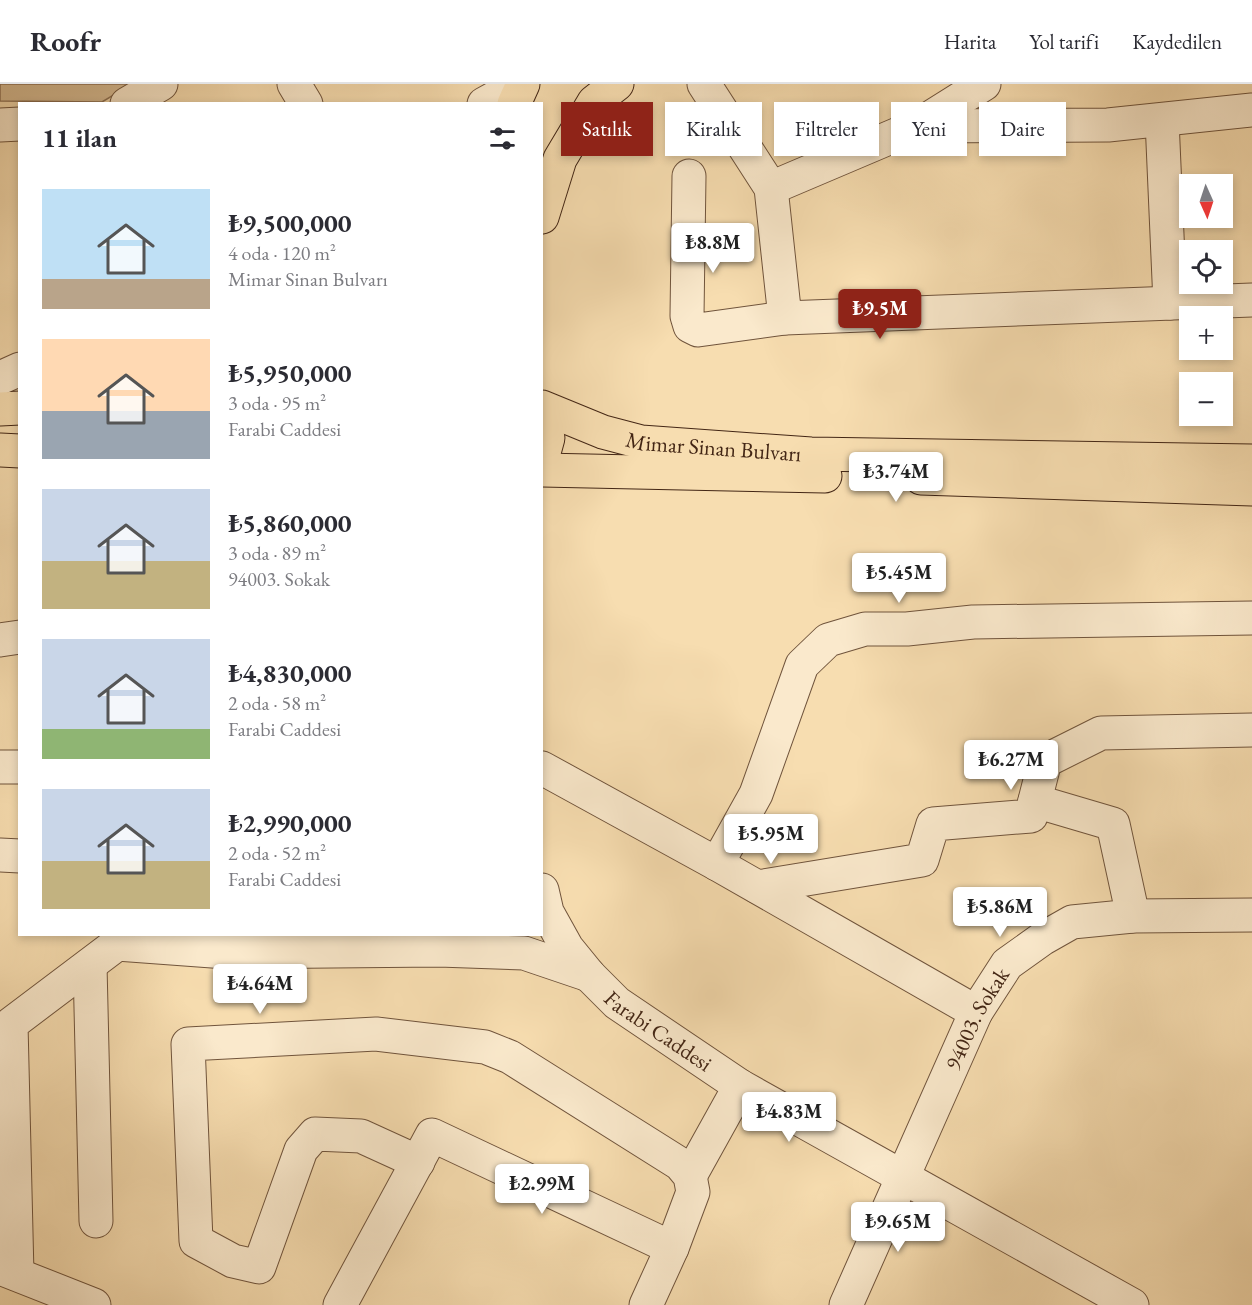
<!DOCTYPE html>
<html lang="tr">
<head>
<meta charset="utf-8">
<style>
	body { margin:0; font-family:"EB Garamond",serif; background:#f7f7f7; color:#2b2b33; height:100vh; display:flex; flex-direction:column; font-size:22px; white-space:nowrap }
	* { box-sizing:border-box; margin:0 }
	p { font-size:20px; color:#7c7c81 }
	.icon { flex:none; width:33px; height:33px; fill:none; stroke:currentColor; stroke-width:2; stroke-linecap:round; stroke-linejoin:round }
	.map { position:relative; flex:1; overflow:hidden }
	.panel { position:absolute; left:18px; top:18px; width:525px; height:834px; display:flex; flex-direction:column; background:#fff; border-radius:0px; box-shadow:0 3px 9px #0003 }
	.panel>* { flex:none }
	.top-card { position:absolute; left:561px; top:18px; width:570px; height:54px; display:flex; gap:12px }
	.needle { width:39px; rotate:177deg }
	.fabs { position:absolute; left:1179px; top:90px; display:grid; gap:12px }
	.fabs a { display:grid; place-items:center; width:54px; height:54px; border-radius:0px; background:#fff; box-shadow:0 3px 9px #0003; font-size:30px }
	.price { position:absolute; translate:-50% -51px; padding:0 14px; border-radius:6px; background:#fff; color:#222; font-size:20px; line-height:39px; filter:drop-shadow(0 2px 3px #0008) }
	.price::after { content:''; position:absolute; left:50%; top:36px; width:18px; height:14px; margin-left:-9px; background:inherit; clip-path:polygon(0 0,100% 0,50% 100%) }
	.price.active { background:#8f2418; color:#fff }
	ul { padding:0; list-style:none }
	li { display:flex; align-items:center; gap:18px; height:150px; padding:0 24px }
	li span { display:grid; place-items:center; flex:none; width:168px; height:120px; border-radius:0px; color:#555 }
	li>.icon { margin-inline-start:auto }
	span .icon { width:72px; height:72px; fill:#fffc; stroke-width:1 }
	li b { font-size:26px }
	h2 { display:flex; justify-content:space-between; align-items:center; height:72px; padding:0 24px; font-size:26px }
	.pill { padding:0 21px; border-radius:0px; background:#fff; box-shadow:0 3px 9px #0003; font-size:21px; line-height:54px }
	.pill.active { background:#8f2418; color:#fff }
	header { display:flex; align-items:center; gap:36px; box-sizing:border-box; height:84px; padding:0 30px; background:#fff; border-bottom:2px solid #e1e1e2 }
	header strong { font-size:28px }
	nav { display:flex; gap:33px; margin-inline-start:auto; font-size:21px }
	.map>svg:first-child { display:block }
	.green { fill:#d8be96; stroke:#8e7256; stroke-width:1.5 }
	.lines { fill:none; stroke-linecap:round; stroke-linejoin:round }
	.minor-casing { stroke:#70543c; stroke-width:35 }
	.major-casing { stroke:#432615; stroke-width:35 }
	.minor { stroke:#fae9cc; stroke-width:33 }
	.major { stroke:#f7ddb0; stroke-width:33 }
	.labels { text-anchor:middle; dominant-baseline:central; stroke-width:4.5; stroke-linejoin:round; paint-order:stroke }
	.street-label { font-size:22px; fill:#432615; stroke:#fae9cc }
</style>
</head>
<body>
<header>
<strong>Roofr</strong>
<nav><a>Harita</a><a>Yol tarifi</a><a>Kaydedilen</a></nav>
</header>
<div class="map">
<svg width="1252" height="1221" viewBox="0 0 1252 1221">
	<rect width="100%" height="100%" fill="#f7ddb0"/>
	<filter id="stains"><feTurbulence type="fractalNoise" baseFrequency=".00333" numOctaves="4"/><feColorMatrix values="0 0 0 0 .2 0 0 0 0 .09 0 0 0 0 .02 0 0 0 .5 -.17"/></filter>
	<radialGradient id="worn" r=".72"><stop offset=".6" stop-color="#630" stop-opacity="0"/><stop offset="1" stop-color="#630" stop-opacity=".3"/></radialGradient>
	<path class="green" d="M0 0H132L102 18 0 17Z"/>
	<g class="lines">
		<defs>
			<g id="minor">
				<path d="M294 0 306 20"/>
				<path d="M704 0 771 104 785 234 1252 216"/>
				<path d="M127 20 161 0"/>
				<path d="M484 20 520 0"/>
				<path d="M1162 36 1170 219"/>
				<path d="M0 41 20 40"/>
				<path d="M917 42 1108 41 1252 26"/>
				<path d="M689 92 687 232 690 242 698 246 785 234"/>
				<path d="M771 104 917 42 984 0"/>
				<path d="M0 294 20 285"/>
				<path d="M0 556 20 553"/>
				<path d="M0 683H20"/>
				<path d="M542 684 717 780 976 928"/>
				<path d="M1035 717 1113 740 1133 832"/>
				<path d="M0 771 20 772"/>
				<path d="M717 780 756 710 802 581 828 556 865 545H907L973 538 1252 534"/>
				<path d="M758 803 922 776 933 740 1031 732 1045 677 1101 649 1252 646"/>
				<path id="s1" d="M542 806 547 828 567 864 589 891 617 919 740 1002 1132 1221"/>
				<path d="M90 881 96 1137"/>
				<path d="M418 1078 361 1052 315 1050 301 1066 259 1183 233 1177 196 1157 188 960 376 950 485 963 510 973 680 1080 690 1092 693 1108 672 1164 646 1221"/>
				<path d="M690 1092 740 1002"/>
				<path d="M0 1184 94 1221"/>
				<path d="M17 1190 11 940 117 860 226 868 439 866 524 869 589 891"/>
				<path d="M340 1221 432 1051 672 1164"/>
				<path id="s2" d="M846 1221 976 928 1007 880 1042 855 1072 838 1133 832 1252 831"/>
			</g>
			<g id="major">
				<path d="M514 20 523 0"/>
				<path d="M542 133 560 75 594 18 617 0"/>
				<path id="s3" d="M542 323 603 348 641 358 811 370 1252 377"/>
				<path d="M0 325 20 324"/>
				<path d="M542 328 548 354 542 376"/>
				<path d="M0 366 20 367"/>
				<path d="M542 386 825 392"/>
				<path d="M921 394 1252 405"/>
			</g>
		</defs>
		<use href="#minor" class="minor-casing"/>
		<use href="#major" class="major-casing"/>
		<use href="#minor" class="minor"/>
		<use href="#major" class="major"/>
	</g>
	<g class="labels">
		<g class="street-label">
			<text stroke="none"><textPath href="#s3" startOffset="178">Mimar Sinan Bulvarı</textPath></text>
			<text stroke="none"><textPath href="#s2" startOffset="315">94003. Sokak</textPath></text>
			<text stroke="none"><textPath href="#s1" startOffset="188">Farabi Caddesi</textPath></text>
		</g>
	</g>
	<rect width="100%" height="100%" filter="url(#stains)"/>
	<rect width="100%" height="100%" fill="url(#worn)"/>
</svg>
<div class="fabs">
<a><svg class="needle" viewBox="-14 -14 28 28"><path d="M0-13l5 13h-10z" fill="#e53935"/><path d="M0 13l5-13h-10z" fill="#7c7c81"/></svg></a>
<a><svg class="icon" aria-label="locate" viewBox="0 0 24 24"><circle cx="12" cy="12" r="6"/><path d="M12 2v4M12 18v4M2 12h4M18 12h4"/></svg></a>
<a>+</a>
<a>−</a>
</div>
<b class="price" style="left:713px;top:190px">₺8.8M</b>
<b class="price active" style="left:880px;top:256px">₺9.5M</b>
<b class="price" style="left:896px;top:419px">₺3.74M</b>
<b class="price" style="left:899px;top:520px">₺5.45M</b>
<b class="price" style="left:1011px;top:707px">₺6.27M</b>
<b class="price" style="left:771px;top:781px">₺5.95M</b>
<b class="price" style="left:1000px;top:854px">₺5.86M</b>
<b class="price" style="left:260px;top:931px">₺4.64M</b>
<b class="price" style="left:789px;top:1059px">₺4.83M</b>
<b class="price" style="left:542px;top:1131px">₺2.99M</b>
<b class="price" style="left:898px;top:1169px">₺9.65M</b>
<div class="top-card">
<a class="pill active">Satılık</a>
<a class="pill">Kiralık</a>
<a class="pill">Filtreler</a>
<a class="pill">Yeni</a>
<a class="pill">Daire</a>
</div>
<section class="panel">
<h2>11 ilan<svg class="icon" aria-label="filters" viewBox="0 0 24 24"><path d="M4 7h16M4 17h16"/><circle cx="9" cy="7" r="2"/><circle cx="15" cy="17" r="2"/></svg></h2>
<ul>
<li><span style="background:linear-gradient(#bfe0f5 75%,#b9a48a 0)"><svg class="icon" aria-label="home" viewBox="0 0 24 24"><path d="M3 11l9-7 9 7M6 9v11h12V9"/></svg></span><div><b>₺9,500,000</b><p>4 oda · 120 m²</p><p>Mimar Sinan Bulvarı</p></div></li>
<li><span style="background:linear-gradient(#ffd9b3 60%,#9aa5b1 0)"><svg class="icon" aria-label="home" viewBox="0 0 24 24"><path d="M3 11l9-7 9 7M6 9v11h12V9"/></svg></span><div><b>₺5,950,000</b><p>3 oda · 95 m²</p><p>Farabi Caddesi</p></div></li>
<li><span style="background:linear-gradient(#c9d6e8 60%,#c2b280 0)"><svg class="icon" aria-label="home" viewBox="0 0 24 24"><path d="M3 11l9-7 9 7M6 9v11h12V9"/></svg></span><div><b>₺5,860,000</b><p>3 oda · 89 m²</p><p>94003. Sokak</p></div></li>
<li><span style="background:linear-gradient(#c9d6e8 75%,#8fb573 0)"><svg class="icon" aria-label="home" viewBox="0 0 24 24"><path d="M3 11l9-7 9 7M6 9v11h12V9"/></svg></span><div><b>₺4,830,000</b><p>2 oda · 58 m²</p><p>Farabi Caddesi</p></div></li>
<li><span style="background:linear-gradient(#c9d6e8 60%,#c2b280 0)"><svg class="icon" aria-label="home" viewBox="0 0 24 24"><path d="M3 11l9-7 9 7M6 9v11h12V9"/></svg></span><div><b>₺2,990,000</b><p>2 oda · 52 m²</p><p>Farabi Caddesi</p></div></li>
</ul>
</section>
</div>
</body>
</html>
